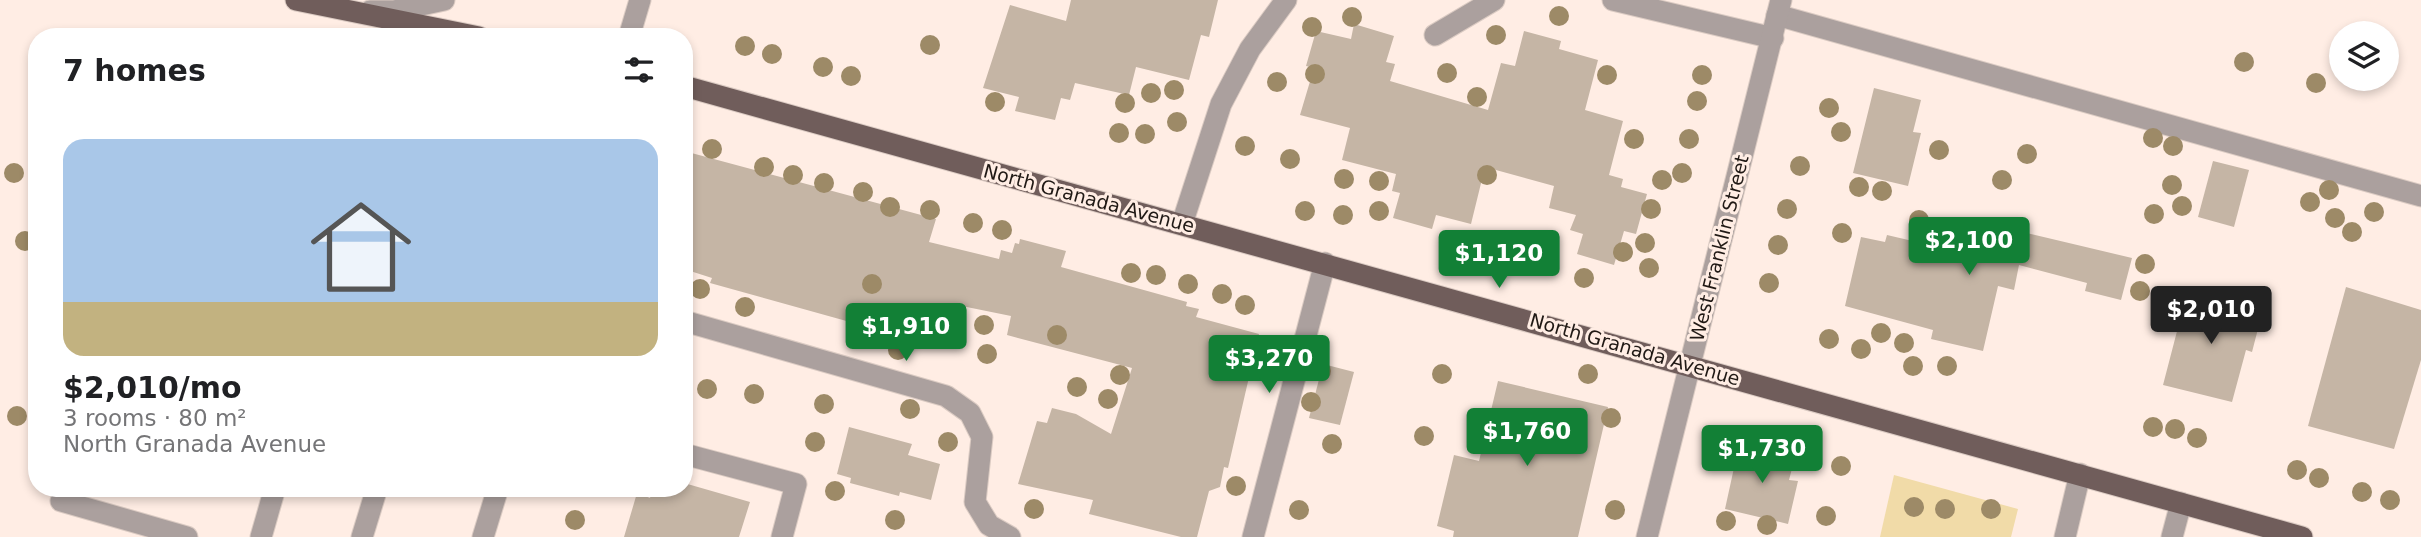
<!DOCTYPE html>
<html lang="en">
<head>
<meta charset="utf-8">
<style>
	body { margin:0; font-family:"DejaVu Sans",sans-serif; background:#f6f6f6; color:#202124; height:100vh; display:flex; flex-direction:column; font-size:26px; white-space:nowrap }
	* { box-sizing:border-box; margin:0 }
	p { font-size:23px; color:#757577 }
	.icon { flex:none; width:38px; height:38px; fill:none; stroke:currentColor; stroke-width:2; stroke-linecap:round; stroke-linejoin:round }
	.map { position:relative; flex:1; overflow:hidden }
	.drawer { position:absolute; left:28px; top:28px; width:665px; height:469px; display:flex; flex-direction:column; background:#fff; border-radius:28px; box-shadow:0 4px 10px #0003 }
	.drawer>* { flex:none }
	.tools { position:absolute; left:2329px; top:21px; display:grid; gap:14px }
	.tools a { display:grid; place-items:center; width:70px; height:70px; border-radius:50%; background:#fff; box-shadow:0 4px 10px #0003; font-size:35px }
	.price { position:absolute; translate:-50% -60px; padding:0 16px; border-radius:7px; background:#128036; color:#fff; font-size:23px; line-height:46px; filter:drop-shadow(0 2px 4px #0008) }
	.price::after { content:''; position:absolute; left:50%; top:42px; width:21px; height:16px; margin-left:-10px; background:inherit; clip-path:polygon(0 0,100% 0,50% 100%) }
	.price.selected { background:#222; color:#fff }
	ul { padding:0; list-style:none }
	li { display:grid; align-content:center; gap:14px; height:371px; padding:0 35px }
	li span { display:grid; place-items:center; height:217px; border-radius:21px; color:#555 }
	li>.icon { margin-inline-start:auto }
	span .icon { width:126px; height:126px; fill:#fffc; stroke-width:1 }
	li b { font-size:30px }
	h2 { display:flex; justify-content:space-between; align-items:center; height:84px; padding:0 35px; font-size:30px }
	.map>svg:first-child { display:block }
	.green { fill:#f1dba8 }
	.building { fill:#c5b5a5 }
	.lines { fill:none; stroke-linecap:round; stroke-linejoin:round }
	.minor-casing { stroke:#dbcbc3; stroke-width:23 }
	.major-casing { stroke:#dbcbc3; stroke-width:23 }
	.minor { stroke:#aba09e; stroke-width:21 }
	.major { stroke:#705d5b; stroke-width:21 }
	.tree { fill:#9d8a67 }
	.labels { text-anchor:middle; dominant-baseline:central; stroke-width:6; stroke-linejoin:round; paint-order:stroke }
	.street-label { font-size:19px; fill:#201915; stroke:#ffede4 }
</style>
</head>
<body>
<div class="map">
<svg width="2421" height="537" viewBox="0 0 2421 537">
	<rect width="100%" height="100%" fill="#ffede4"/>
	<path class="green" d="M1894 475 2018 509 2011 537H1880Z"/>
	<g class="building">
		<path d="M1071 0H1218L1209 37 1201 35 1189 80 1136 67 1129 95 1075 83 1070 100 1061 98 1055 120 1015 111 1019 97 983 88 1010 5 1066 21Z"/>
		<path d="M1354 24 1394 36 1386 62 1395 64 1390 81 1488 110 1501 63 1515 66 1524 31 1561 41 1559 49 1598 60 1585 110 1623 121 1609 175 1623 179 1621 187 1647 194 1636 234 1624 231 1614 265 1577 254 1583 234 1570 230 1576 215 1549 208 1554 186 1485 167 1471 224 1436 215 1432 229 1393 218 1400 193 1392 191 1396 174 1342 160 1350 128 1300 115 1314 68 1306 66 1316 31 1351 39Z"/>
		<path d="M1874 88 1921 100 1913 132 1921 133 1908 186 1853 173Z"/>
		<path d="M684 151 936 219 929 242 999 259 1001 250 1012 253 1015 243 1019 244 1020 239 1066 251 1061 267 1187 302 1186 306 1199 309 1196 317 1259 334 1228 468 1224 467 1220 487 1209 491 1197 537H1181L1089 514 1093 500 1018 484 1037 421 1047 423 1052 408 1076 414 1111 434 1132 368 1007 335 1011 316 952 304 941 347 907 338 908 334 851 318 850 322 710 283 712 278 684 269Z"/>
		<path d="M2213 161 2249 170 2234 227 2198 217Z"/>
		<path d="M1960 217 2132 258 2121 300 2085 291 2087 283 2019 265 2014 290 1998 286 1983 351 1931 339 1933 330 1845 306 1861 237 1885 242 1887 235 1951 250Z"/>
		<path d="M2346 287 2421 310V360L2394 449 2308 426Z"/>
		<path d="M2188 289 2258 308 2254 323 2259 325 2252 352 2246 350 2232 402 2163 385Z"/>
		<path d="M1323 364 1354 372 1340 425 1309 418Z"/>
		<path d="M1498 381 1608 407 1578 537H1453L1454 531 1437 526 1454 455 1479 461Z"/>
		<path d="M849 427 912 444 908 455 940 464 931 500 900 492 899 496 850 483 851 478 837 474Z"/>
		<path d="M1739 445 1795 457 1789 480 1798 481 1788 524 1725 509Z"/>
		<path d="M684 483 750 502 739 537H624L637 493 650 498 653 488H684Z"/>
	</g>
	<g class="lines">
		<defs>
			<g id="minor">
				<path d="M1613 0 1773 38"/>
				<path d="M370 11H394L444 0"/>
				<path d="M1777 15 2421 196"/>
				<path d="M1435 35 1494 0"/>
				<path d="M629 37 640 0"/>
				<path d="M1182 224 1221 104 1250 49 1286 0"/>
				<path d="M684 321 946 396 970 413 982 437 975 502 989 525 1010 537"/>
				<path d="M684 454 796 484 782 537"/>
				<path d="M61 501 187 537"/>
				<path d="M261 537 275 488"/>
				<path d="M362 537 377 488"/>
				<path d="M483 537 498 488"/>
				<path d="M1253 537 1325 263"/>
				<path d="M1647 537 1781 0"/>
				<path d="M2065 537 2080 474"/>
				<path d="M2172 537 2181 503"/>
			</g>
			<g id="major">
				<path d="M296 0 479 37"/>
				<path d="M684 86 2302 537"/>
			</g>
		</defs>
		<use href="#minor" class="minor-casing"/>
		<use href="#major" class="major-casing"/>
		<use href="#minor" class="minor"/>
		<use href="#major" class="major"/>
	</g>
	<g class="tree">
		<circle cx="1559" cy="16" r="10"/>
		<circle cx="1352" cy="17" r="10"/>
		<circle cx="1312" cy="27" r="10"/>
		<circle cx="1496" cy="35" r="10"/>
		<circle cx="930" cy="45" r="10"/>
		<circle cx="745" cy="46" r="10"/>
		<circle cx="772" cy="54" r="10"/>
		<circle cx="2244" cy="62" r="10"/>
		<circle cx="823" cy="67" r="10"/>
		<circle cx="1447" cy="73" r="10"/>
		<circle cx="1315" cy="74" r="10"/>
		<circle cx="1607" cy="75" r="10"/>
		<circle cx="1702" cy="75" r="10"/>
		<circle cx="851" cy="76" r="10"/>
		<circle cx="1277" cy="82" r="10"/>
		<circle cx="2316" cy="83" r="10"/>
		<circle cx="1174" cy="90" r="10"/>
		<circle cx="1151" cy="93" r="10"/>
		<circle cx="1477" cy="97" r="10"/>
		<circle cx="1697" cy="101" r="10"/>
		<circle cx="995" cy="102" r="10"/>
		<circle cx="1125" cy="103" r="10"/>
		<circle cx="1829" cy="108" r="10"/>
		<circle cx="1177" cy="122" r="10"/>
		<circle cx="1841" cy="132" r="10"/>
		<circle cx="1119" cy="133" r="10"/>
		<circle cx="1145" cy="134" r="10"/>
		<circle cx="2153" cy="138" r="10"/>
		<circle cx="1634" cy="139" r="10"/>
		<circle cx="1689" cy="139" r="10"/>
		<circle cx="1245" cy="146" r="10"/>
		<circle cx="2173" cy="146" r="10"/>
		<circle cx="712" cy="149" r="10"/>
		<circle cx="1939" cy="150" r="10"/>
		<circle cx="2027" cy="154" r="10"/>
		<circle cx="1290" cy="159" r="10"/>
		<circle cx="1800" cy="166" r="10"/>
		<circle cx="764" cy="167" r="10"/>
		<circle cx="14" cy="173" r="10"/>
		<circle cx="1682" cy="173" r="10"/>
		<circle cx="793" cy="175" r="10"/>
		<circle cx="1487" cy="175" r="10"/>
		<circle cx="1344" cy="179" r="10"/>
		<circle cx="1662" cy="180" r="10"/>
		<circle cx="2002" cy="180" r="10"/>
		<circle cx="1379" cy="181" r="10"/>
		<circle cx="824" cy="183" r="10"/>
		<circle cx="2172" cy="185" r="10"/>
		<circle cx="1859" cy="187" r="10"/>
		<circle cx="2329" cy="190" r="10"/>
		<circle cx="1882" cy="191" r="10"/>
		<circle cx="863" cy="192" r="10"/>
		<circle cx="2310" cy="202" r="10"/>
		<circle cx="2182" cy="206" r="10"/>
		<circle cx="890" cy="207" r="10"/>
		<circle cx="1651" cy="209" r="10"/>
		<circle cx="1787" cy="209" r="10"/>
		<circle cx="930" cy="210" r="10"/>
		<circle cx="1305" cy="211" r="10"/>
		<circle cx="1379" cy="211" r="10"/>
		<circle cx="2374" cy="212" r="10"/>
		<circle cx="2154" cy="214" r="10"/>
		<circle cx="1343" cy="215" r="10"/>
		<circle cx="2335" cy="218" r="10"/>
		<circle cx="1919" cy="220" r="10"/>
		<circle cx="973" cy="223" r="10"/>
		<circle cx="2019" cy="227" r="10"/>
		<circle cx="1002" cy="230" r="10"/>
		<circle cx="2352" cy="232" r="10"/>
		<circle cx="1842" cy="233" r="10"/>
		<circle cx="25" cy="241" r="10"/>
		<circle cx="1645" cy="243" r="10"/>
		<circle cx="1778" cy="245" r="10"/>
		<circle cx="1537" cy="251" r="10"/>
		<circle cx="1623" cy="252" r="10"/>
		<circle cx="1492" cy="253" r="10"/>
		<circle cx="1471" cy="262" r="10"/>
		<circle cx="2145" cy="264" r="10"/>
		<circle cx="1649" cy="268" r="10"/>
		<circle cx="1131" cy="273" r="10"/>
		<circle cx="1156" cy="275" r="10"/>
		<circle cx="1584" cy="278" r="10"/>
		<circle cx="1769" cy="283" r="10"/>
		<circle cx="872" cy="284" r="10"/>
		<circle cx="1188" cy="284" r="10"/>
		<circle cx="700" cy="289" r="10"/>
		<circle cx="2140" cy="291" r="10"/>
		<circle cx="1222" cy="294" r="10"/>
		<circle cx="1245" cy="305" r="10"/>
		<circle cx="745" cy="307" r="10"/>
		<circle cx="2172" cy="311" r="10"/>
		<circle cx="984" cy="325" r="10"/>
		<circle cx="1881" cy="333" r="10"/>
		<circle cx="1057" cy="335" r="10"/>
		<circle cx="1829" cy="339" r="10"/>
		<circle cx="1904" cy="343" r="10"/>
		<circle cx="1861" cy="349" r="10"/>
		<circle cx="898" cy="350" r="10"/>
		<circle cx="987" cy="354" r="10"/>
		<circle cx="1913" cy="366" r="10"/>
		<circle cx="1947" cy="366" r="10"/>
		<circle cx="1321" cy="371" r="10"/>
		<circle cx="1442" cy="374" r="10"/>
		<circle cx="1588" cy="374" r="10"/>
		<circle cx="1120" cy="375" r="10"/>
		<circle cx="1077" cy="387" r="10"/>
		<circle cx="707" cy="389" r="10"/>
		<circle cx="754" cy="394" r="10"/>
		<circle cx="1108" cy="399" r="10"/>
		<circle cx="1311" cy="402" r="10"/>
		<circle cx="824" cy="404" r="10"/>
		<circle cx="910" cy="409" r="10"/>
		<circle cx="17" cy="416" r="10"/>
		<circle cx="1611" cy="418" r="10"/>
		<circle cx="2153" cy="427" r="10"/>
		<circle cx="2175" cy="429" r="10"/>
		<circle cx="1424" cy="436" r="10"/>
		<circle cx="1749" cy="437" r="10"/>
		<circle cx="2197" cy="438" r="10"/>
		<circle cx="815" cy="442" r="10"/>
		<circle cx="948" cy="442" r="10"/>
		<circle cx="1776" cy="443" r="10"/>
		<circle cx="1332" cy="444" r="10"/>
		<circle cx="1729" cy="449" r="10"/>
		<circle cx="1803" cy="452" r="10"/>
		<circle cx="1841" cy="466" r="10"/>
		<circle cx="2297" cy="470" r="10"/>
		<circle cx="2319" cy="478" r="10"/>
		<circle cx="1236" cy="486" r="10"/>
		<circle cx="835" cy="491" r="10"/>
		<circle cx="2362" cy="492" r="10"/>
		<circle cx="2390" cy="500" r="10"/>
		<circle cx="1914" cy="507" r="10"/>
		<circle cx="1034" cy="509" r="10"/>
		<circle cx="1945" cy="509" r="10"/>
		<circle cx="1991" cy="509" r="10"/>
		<circle cx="1299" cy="510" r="10"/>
		<circle cx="1615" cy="510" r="10"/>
		<circle cx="1826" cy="516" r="10"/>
		<circle cx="575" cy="520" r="10"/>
		<circle cx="895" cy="520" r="10"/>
		<circle cx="1726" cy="521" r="10"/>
		<circle cx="1767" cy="525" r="10"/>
	</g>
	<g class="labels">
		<g class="street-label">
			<text transform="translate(1089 198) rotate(15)">North Granada Avenue</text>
			<text transform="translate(1719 248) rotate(-76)">West Franklin Street</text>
			<text transform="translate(1635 349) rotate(16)">North Granada Avenue</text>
		</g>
	</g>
</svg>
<div class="tools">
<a><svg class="icon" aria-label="layers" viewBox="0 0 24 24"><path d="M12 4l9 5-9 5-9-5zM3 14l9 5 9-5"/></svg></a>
</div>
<b class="price" style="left:1969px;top:277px">$2,100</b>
<b class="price" style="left:1499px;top:290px">$1,120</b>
<b class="price selected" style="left:2211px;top:346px">$2,010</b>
<b class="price" style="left:906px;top:363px">$1,910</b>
<b class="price" style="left:1269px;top:395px">$3,270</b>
<b class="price" style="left:1527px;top:468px">$1,760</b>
<b class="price" style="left:1762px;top:485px">$1,730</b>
<section class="drawer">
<h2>7 homes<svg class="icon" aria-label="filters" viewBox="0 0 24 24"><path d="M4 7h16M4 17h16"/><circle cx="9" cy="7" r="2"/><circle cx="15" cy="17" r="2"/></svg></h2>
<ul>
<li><span style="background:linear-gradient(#a9c7e8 75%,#c2b280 0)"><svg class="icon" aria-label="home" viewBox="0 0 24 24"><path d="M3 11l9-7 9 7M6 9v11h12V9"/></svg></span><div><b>$2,010/mo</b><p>3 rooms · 80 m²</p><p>North Granada Avenue</p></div></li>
</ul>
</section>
</div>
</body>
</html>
